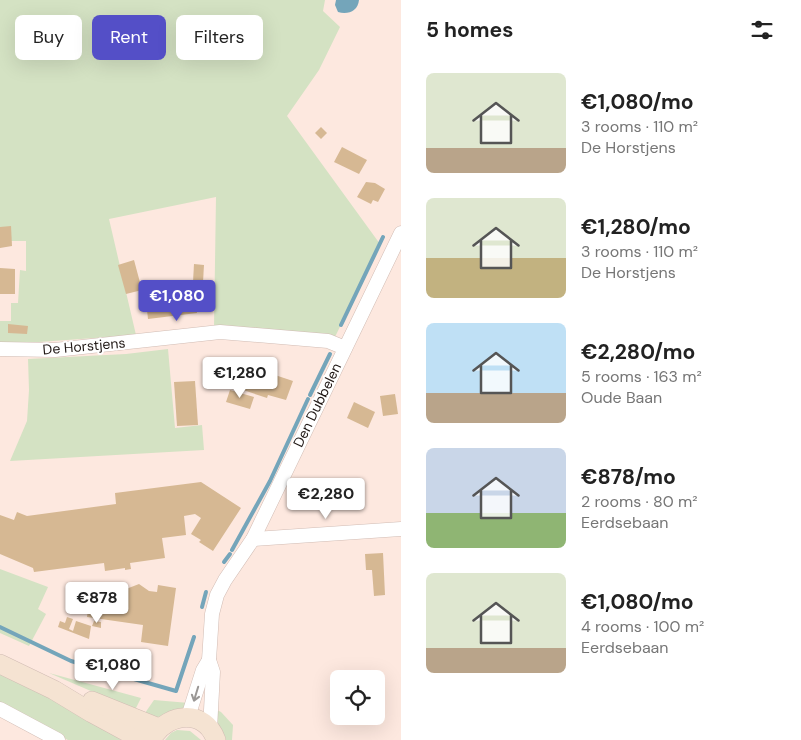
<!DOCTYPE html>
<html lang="en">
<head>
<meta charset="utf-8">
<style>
	body { margin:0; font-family:"DM Sans",sans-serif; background:#f6f6f6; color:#222; height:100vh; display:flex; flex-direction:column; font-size:19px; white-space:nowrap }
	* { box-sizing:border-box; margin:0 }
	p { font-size:16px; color:#767676 }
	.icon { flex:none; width:28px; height:28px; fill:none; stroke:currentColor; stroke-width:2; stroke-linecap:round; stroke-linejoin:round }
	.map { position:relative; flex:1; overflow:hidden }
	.sheet { display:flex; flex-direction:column; background:#fff; width:400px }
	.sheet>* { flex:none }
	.guide { position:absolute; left:15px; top:15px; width:310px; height:45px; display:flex; gap:10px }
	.buttons { position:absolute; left:330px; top:670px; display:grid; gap:10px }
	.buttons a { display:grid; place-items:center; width:55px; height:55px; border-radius:8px; background:#fff; box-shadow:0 5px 20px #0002; font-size:25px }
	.price { position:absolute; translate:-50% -42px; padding:0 11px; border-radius:5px; background:#fff; color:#222; font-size:16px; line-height:32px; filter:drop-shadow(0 1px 2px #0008) }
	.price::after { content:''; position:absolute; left:50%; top:30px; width:15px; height:11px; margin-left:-8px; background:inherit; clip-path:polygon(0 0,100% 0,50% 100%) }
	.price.on { background:#544fc7; color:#fff }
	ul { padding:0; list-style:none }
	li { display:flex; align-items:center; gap:15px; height:125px; padding:0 25px }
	li span { display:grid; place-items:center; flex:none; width:140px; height:100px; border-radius:8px; color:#555 }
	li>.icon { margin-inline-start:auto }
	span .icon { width:60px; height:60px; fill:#fffc; stroke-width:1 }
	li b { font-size:21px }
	h2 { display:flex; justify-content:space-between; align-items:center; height:60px; padding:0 25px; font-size:21px }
	.pill { padding:0 18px; border-radius:8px; background:#fff; box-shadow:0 5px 20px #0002; font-size:18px; line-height:45px }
	.pill.on { background:#544fc7; color:#fff }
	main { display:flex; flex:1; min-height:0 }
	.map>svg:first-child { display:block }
	.green { fill:#d4e2c3 }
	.water { fill:#74a5ba }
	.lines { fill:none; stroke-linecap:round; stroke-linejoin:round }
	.stream { stroke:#74a5ba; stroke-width:4 }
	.building { fill:#d6b893 }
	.street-casing { stroke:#d1bcb4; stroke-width:15 }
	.secondary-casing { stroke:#d1bcb4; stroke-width:20 }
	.street { stroke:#fff; stroke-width:14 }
	.secondary { stroke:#f5e3d2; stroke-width:19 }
	.oneway { stroke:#9a9795 }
	.labels { text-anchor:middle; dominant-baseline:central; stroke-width:4; stroke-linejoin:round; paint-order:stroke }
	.street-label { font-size:14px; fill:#1f1714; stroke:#fff }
</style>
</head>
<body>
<main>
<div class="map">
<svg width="401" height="740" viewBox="0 0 401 740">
	<rect width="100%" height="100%" fill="#fde8df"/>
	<g class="green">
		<path d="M0 0H325L323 11 340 27 319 70 287 116 380 244 335 337 214 328 216 197 109 219 136 335 39 342H0V321H11V303H18L20 270 26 271V241H4L0 234Z"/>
		<path d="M168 349 175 428 202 425 204 450 10 461 27 421 29 390 28 359 126 354Z"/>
		<path d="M0 569 48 587 38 609 46 614 29 646 0 633Z"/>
		<path d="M0 672 119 731 120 740H68L0 705Z"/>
		<path d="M49 673 141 698 135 710Z"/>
		<path d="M154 700 189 703C185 710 170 717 162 717 157 718 150 715 145 713Z"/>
		<path d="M215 709 221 712 233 725 232 740H225L216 727Z"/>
		<path d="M177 730 190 731 201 740H165L171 733Z"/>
	</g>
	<path class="water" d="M336 0H359C358 11 348 15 338 12L335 5Z"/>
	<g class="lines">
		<g class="stream">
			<path d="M341 325 383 237"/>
			<path d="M310 395 330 354"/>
			<path d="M232 550 270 481 308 399"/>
			<path d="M224 562 230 554"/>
			<path d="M202 607 206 592"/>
			<path d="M0 627 71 661 176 691 194 637"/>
		</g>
	</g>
	<g class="building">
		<path d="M321 127 327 133 321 139 315 133Z"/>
		<path d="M342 147 367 160 359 174 334 162Z"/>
		<path d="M366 182 375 183 385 189 378 202 373 200 371 204 357 197Z"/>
		<path d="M11 226 12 246 0 248V227Z"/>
		<path d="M134 260 142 290 126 294 118 265Z"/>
		<path d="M194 264 204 265 203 282H193Z"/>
		<path d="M0 268 15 269V294H0Z"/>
		<path d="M195 295 197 313 148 319 146 301Z"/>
		<path d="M8 324 28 326 27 334 8 333Z"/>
		<path d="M240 360 276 372 275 375 293 381 286 400 268 395 267 398 231 386Z"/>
		<path d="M195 381 198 425 177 426 174 382Z"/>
		<path d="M230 390 254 397 250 409 226 402Z"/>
		<path d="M395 394 398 414 383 416 380 396Z"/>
		<path d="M354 402 375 412 368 428 347 418Z"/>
		<path d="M201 482 241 508 213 551 199 542 201 540 191 534 201 518 195 514 184 516 186 535 162 538 165 558 130 563 131 569 125 570V568L105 571 104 563 34 572 33 568 0 554V515L14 520 17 512 27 516 116 504 115 493Z"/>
		<path d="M383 553 385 595 374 596 372 570H366L365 554Z"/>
		<path d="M139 584 149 591 157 592 158 585 176 588 168 646 141 642 143 625 87 617 89 600 108 596Z"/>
		<path d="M67 617 73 619 69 629 73 631 76 621 91 626 89 639 58 627 60 621 65 623Z"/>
		<path d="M94 621 101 622V628L92 626Z"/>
	</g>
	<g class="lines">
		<defs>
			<g id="street">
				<path d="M0 349 55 350 220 332 328 341 345 348"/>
				<path d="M253 539 401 529"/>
				<path d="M0 709 58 740"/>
				<path d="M188 717 203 670 209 660"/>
				<path d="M210 729 213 672 209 660 212 614 217 595 225 580 253 539 401 233"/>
			</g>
			<g id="secondary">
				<path d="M0 664 54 690 92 713 142 740"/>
				<path d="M92 701 159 728"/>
				<path d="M153 737C169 712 205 709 216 740"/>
			</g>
		</defs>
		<use href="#street" class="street-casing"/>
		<use href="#secondary" class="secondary-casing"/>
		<use href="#street" class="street"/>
		<use href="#secondary" class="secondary"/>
	</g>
	<defs><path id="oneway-shaft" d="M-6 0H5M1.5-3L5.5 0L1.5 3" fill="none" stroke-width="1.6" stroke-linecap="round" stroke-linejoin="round" transform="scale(1.25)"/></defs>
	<use class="oneway" href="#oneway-shaft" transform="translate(196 694) rotate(107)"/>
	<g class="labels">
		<g class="street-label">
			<text transform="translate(84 346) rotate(-5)">De Horstjens</text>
			<text transform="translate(317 405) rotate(-64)">Den Dubbelen</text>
		</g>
	</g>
</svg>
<div class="buttons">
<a><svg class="icon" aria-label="locate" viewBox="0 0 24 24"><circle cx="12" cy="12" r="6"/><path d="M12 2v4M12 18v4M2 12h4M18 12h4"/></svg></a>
</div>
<b class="price on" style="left:177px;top:322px">€1,080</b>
<b class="price" style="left:240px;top:399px">€1,280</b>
<b class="price" style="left:326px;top:520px">€2,280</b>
<b class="price" style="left:97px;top:624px">€878</b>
<b class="price" style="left:113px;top:691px">€1,080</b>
<div class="guide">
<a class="pill">Buy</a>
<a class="pill on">Rent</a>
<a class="pill">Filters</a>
</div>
</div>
<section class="sheet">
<h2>5 homes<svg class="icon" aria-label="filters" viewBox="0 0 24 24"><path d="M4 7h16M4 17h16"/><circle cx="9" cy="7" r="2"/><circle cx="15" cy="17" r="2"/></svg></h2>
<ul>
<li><span style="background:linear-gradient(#dfe7d0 75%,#b9a48a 0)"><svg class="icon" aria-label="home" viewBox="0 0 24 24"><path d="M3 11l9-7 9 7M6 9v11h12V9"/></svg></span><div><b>€1,080/mo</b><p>3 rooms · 110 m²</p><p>De Horstjens</p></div></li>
<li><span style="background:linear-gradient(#dfe7d0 60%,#c2b280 0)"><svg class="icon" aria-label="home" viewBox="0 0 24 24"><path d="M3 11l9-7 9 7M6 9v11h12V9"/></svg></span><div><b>€1,280/mo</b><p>3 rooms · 110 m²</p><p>De Horstjens</p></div></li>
<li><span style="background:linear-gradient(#bfe0f5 70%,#b9a48a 0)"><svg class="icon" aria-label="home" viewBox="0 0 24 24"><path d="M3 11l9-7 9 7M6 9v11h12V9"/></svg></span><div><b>€2,280/mo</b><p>5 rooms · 163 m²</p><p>Oude Baan</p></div></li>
<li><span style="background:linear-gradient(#c9d6e8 65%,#8fb573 0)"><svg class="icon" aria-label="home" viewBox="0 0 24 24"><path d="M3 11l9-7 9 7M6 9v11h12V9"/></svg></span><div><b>€878/mo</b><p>2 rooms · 80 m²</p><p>Eerdsebaan</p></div></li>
<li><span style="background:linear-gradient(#dfe7d0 75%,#b9a48a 0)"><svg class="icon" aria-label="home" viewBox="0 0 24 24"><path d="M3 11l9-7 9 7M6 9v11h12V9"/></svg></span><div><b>€1,080/mo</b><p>4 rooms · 100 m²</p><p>Eerdsebaan</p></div></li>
</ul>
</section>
</main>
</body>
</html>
